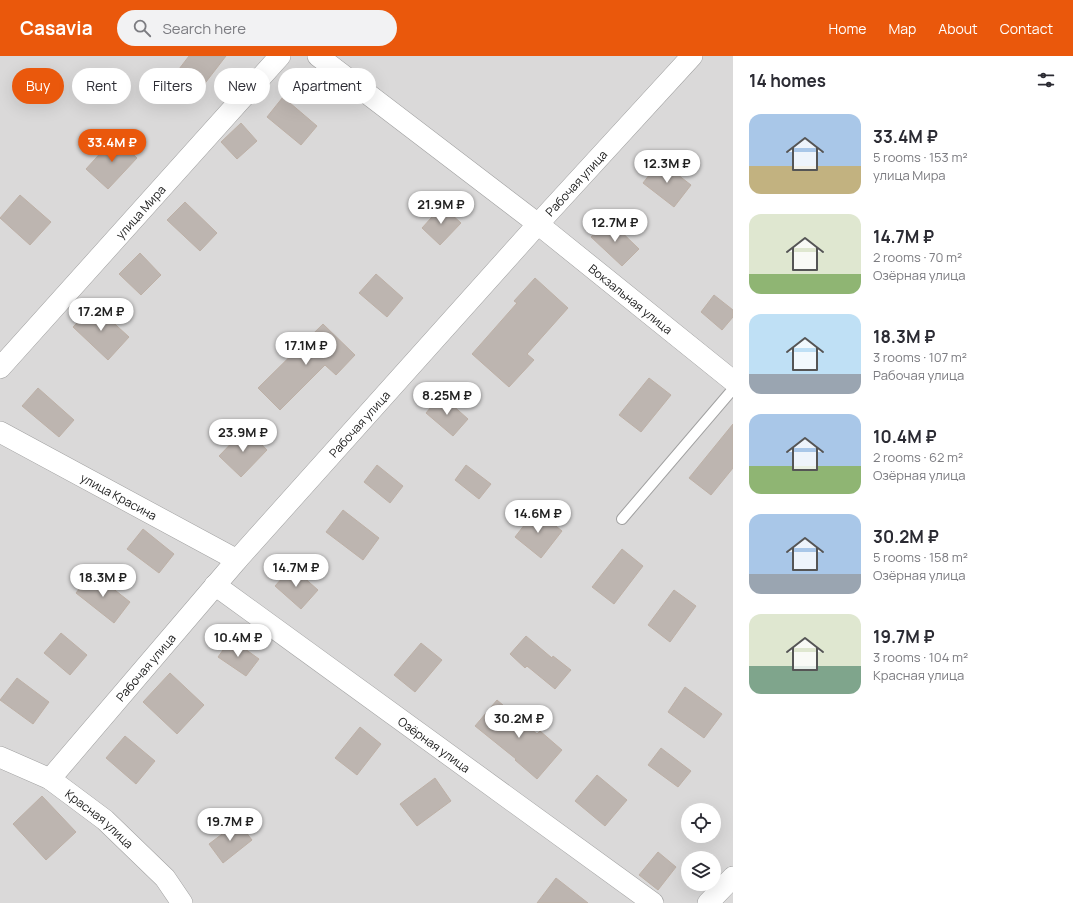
<!DOCTYPE html>
<html lang="en">
<head>
<meta charset="utf-8">
<style>
	body { margin:0; font-family:Manrope,sans-serif; background:#f2f2f3; color:#2b2b33; height:100vh; display:flex; flex-direction:column; font-size:15px; white-space:nowrap }
	* { box-sizing:border-box; margin:0 }
	p { font-size:13px; color:#7c7c81 }
	.icon { flex:none; width:22px; height:22px; fill:none; stroke:currentColor; stroke-width:2; stroke-linecap:round; stroke-linejoin:round }
	.map { position:relative; flex:1; overflow:hidden }
	.panel { display:flex; flex-direction:column; background:#fff; width:340px }
	.panel>* { flex:none }
	.banner { position:absolute; left:12px; top:12px; width:380px; height:36px; display:flex; gap:8px }
	.tools { position:absolute; left:681px; top:747px; display:grid; gap:8px }
	.tools a { display:grid; place-items:center; width:40px; height:40px; border-radius:50%; background:#fff; box-shadow:0 4px 16px #0002; font-size:20px }
	.price { position:absolute; translate:-50% -34px; padding:0 9px; border-radius:14px; background:#fff; color:#222; font-size:13px; line-height:26px; filter:drop-shadow(0 1px 2px #0008) }
	.price::after { content:''; position:absolute; left:50%; top:24px; width:12px; height:9px; margin-left:-6px; background:inherit; clip-path:polygon(0 0,100% 0,50% 100%) }
	.price.current { background:#ea580c; color:#fff }
	ul { padding:0; list-style:none }
	li { display:flex; align-items:center; gap:12px; height:100px; padding:0 16px }
	li span { display:grid; place-items:center; flex:none; width:112px; height:80px; border-radius:12px; color:#555 }
	li>.icon { margin-inline-start:auto }
	span .icon { width:48px; height:48px; fill:#fffc; stroke-width:1 }
	li b { font-size:17px }
	h2 { display:flex; justify-content:space-between; align-items:center; height:48px; padding:0 16px; font-size:17px }
	.chip { padding:0 14px; border-radius:18px; background:#fff; box-shadow:0 4px 16px #0002; font-size:14px; line-height:36px }
	.chip.current { background:#ea580c; color:#fff }
	header { display:flex; align-items:center; gap:24px; box-sizing:border-box; height:56px; padding:0 20px; background:#ea580c; color:#fff }
	header strong { font-size:19px }
	nav { display:flex; gap:22px; margin-inline-start:auto; font-size:14px }
	.search { width:280px; height:36px; background:#f2f2f3; display:flex; align-items:center; gap:10px; box-sizing:border-box; padding:0 14px; border-radius:22px; color:#7c7c81; font-size:15px }
	main { display:flex; flex:1; min-height:0 }
	.map>svg:first-child { display:block }
	.residential { fill:#dad9d9; fill-rule:evenodd }
	.building { fill:#bdb5b0; stroke:#bdb0a6 }
	.lines { fill:none; stroke-linecap:round; stroke-linejoin:round }
	.service-casing { stroke:#a0a0a0; stroke-width:12 }
	.minor-casing { stroke:#a0a0a0; stroke-width:22 }
	.service { stroke:#fff; stroke-width:10 }
	.minor { stroke:#fff; stroke-width:21 }
	.labels { text-anchor:middle; dominant-baseline:central; stroke-width:3; stroke-linejoin:round; paint-order:stroke }
	.street-label { font-size:12px; fill:#1c1c1c; stroke:#fff }
</style>
</head>
<body>
<header>
<strong>Casavia</strong>
<div class="search"><svg class="icon" aria-label="search" viewBox="0 0 24 24"><circle cx="10" cy="10" r="6"/><path d="M15 15l6 6"/></svg>Search here</div>
<nav><a>Home</a><a>Map</a><a>About</a><a>Contact</a></nav>
</header>
<main>
<div class="map">
<svg width="733" height="847" viewBox="0 0 733 847">
	<rect width="100%" height="100%" fill="#ede9e3"/>
	<path class="residential" d="M0 0H733V847H0ZM688 754H714V780H688ZM688 802H714V828H688Z"/>
	<g class="building">
		<path d="M189 0H226L199 35 176 17Z"/>
		<path d="M283 41 317 70 301 89 267 61Z"/>
		<path d="M241 67 257 85 237 103 221 86Z"/>
		<path d="M115 81 137 102 108 133 86 113Z"/>
		<path d="M660 105 691 129 674 151 643 127Z"/>
		<path d="M20 139 51 166 30 189 0 162Z"/>
		<path d="M185 146 217 177 200 195 167 164Z"/>
		<path d="M442 150 461 167 440 189 422 172Z"/>
		<path d="M608 163 639 193 622 210 591 181Z"/>
		<path d="M140 197 161 219 141 239 119 218Z"/>
		<path d="M376 218 403 242 387 261 359 237Z"/>
		<path d="M535 222 568 252 527 298 534 304 509 331 472 298 517 247 514 245Z"/>
		<path d="M714 239 733 254V261L722 274 701 256Z"/>
		<path d="M94 249 129 281 108 304 73 271Z"/>
		<path d="M323 268 355 299 336 319 325 309 280 354 258 332Z"/>
		<path d="M649 322 671 339 641 376 619 359Z"/>
		<path d="M38 332 74 364 59 381 22 350Z"/>
		<path d="M441 339 468 363 453 380 426 357Z"/>
		<path d="M733 368V412L711 439 689 422Z"/>
		<path d="M246 372 267 394 241 421 219 400Z"/>
		<path d="M377 409 403 430 390 447 364 426Z"/>
		<path d="M466 409 491 428 479 443 455 424Z"/>
		<path d="M343 454 379 482 363 504 326 476Z"/>
		<path d="M536 454 562 475 541 502 515 481Z"/>
		<path d="M143 473 174 498 159 517 127 493Z"/>
		<path d="M622 493 643 510 614 548 592 531Z"/>
		<path d="M292 511 318 534 301 553 275 530Z"/>
		<path d="M92 516 130 546 114 567 76 537Z"/>
		<path d="M674 534 696 550 670 586 648 569Z"/>
		<path d="M61 577 87 599 70 619 44 597Z"/>
		<path d="M526 580 552 602 553 600 571 614 555 633 527 610 525 612 510 598Z"/>
		<path d="M231 583 259 603 246 620 218 601Z"/>
		<path d="M421 587 442 604 415 636 394 619Z"/>
		<path d="M170 617 204 649 177 678 143 646Z"/>
		<path d="M17 622 49 646 33 668 0 644Z"/>
		<path d="M685 631 722 658 704 682 668 656Z"/>
		<path d="M497 644 537 678 540 675 562 694 537 723 515 704 516 703 475 670Z"/>
		<path d="M360 671 381 688 357 719 335 702Z"/>
		<path d="M125 680 155 705 136 728 106 702Z"/>
		<path d="M661 692 691 715 678 731 648 709Z"/>
		<path d="M597 719 627 744 605 770 575 745Z"/>
		<path d="M435 722 451 745 417 770 400 748Z"/>
		<path d="M42 740 76 776 46 804 13 768Z"/>
		<path d="M238 766 252 784 223 807 209 788Z"/>
		<path d="M658 796 676 811 658 834 639 819Z"/>
		<path d="M556 822 588 847H537Z"/>
	</g>
	<g class="lines">
		<defs>
			<path id="service" d="M622 463 733 333"/>
			<g id="minor">
				<path id="s1" d="M318 0 538 168 733 325"/>
				<path id="s2" d="M0 312 280 0"/>
				<path id="s3" d="M0 376 237 504"/>
				<path id="s4" d="M215 529 653 847"/>
				<path id="s5" d="M0 701 50 723 105 764 165 822 182 847"/>
				<path id="s6" d="M50 723 237 504 538 168 692 0"/>
				<path d="M708 847 733 821"/>
			</g>
		</defs>
		<use href="#service" class="service-casing"/>
		<use href="#minor" class="minor-casing"/>
		<use href="#service" class="service"/>
		<use href="#minor" class="minor"/>
	</g>
	<g class="labels">
		<g class="street-label">
			<text stroke="none"><textPath href="#s6" startOffset="795">Рабочая улица</textPath></text>
			<text stroke="none"><textPath href="#s2" startOffset="210">улица Мира</textPath></text>
			<text stroke="none"><textPath href="#s1" startOffset="396">Вокзальная улица</textPath></text>
			<text stroke="none"><textPath href="#s6" startOffset="471">Рабочая улица</textPath></text>
			<text stroke="none"><textPath href="#s3" startOffset="135">улица Красина</textPath></text>
			<text stroke="none"><textPath href="#s6" startOffset="147">Рабочая улица</textPath></text>
			<text stroke="none"><textPath href="#s4" startOffset="271">Озёрная улица</textPath></text>
			<text stroke="none"><textPath href="#s5" startOffset="118">Красная улица</textPath></text>
		</g>
	</g>
</svg>
<div class="tools">
<a><svg class="icon" aria-label="locate" viewBox="0 0 24 24"><circle cx="12" cy="12" r="6"/><path d="M12 2v4M12 18v4M2 12h4M18 12h4"/></svg></a>
<a><svg class="icon" aria-label="layers" viewBox="0 0 24 24"><path d="M12 4l9 5-9 5-9-5zM3 14l9 5 9-5"/></svg></a>
</div>
<b class="price current" style="left:112px;top:107px">33.4M ₽</b>
<b class="price" style="left:667px;top:128px">12.3M ₽</b>
<b class="price" style="left:441px;top:169px">21.9M ₽</b>
<b class="price" style="left:615px;top:187px">12.7M ₽</b>
<b class="price" style="left:101px;top:276px">17.2M ₽</b>
<b class="price" style="left:306px;top:310px">17.1M ₽</b>
<b class="price" style="left:447px;top:360px">8.25M ₽</b>
<b class="price" style="left:243px;top:397px">23.9M ₽</b>
<b class="price" style="left:538px;top:478px">14.6M ₽</b>
<b class="price" style="left:296px;top:532px">14.7M ₽</b>
<b class="price" style="left:103px;top:542px">18.3M ₽</b>
<b class="price" style="left:238px;top:602px">10.4M ₽</b>
<b class="price" style="left:519px;top:683px">30.2M ₽</b>
<b class="price" style="left:230px;top:786px">19.7M ₽</b>
<div class="banner">
<a class="chip current">Buy</a>
<a class="chip">Rent</a>
<a class="chip">Filters</a>
<a class="chip">New</a>
<a class="chip">Apartment</a>
</div>
</div>
<section class="panel">
<h2>14 homes<svg class="icon" aria-label="filters" viewBox="0 0 24 24"><path d="M4 7h16M4 17h16"/><circle cx="9" cy="7" r="2"/><circle cx="15" cy="17" r="2"/></svg></h2>
<ul>
<li><span style="background:linear-gradient(#a9c7e8 65%,#c2b280 0)"><svg class="icon" aria-label="home" viewBox="0 0 24 24"><path d="M3 11l9-7 9 7M6 9v11h12V9"/></svg></span><div><b>33.4M ₽</b><p>5 rooms · 153 m²</p><p>улица Мира</p></div></li>
<li><span style="background:linear-gradient(#dfe7d0 75%,#8fb573 0)"><svg class="icon" aria-label="home" viewBox="0 0 24 24"><path d="M3 11l9-7 9 7M6 9v11h12V9"/></svg></span><div><b>14.7M ₽</b><p>2 rooms · 70 m²</p><p>Озёрная улица</p></div></li>
<li><span style="background:linear-gradient(#bfe0f5 75%,#9aa5b1 0)"><svg class="icon" aria-label="home" viewBox="0 0 24 24"><path d="M3 11l9-7 9 7M6 9v11h12V9"/></svg></span><div><b>18.3M ₽</b><p>3 rooms · 107 m²</p><p>Рабочая улица</p></div></li>
<li><span style="background:linear-gradient(#a9c7e8 65%,#8fb573 0)"><svg class="icon" aria-label="home" viewBox="0 0 24 24"><path d="M3 11l9-7 9 7M6 9v11h12V9"/></svg></span><div><b>10.4M ₽</b><p>2 rooms · 62 m²</p><p>Озёрная улица</p></div></li>
<li><span style="background:linear-gradient(#a9c7e8 75%,#9aa5b1 0)"><svg class="icon" aria-label="home" viewBox="0 0 24 24"><path d="M3 11l9-7 9 7M6 9v11h12V9"/></svg></span><div><b>30.2M ₽</b><p>5 rooms · 158 m²</p><p>Озёрная улица</p></div></li>
<li><span style="background:linear-gradient(#dfe7d0 65%,#7fa58c 0)"><svg class="icon" aria-label="home" viewBox="0 0 24 24"><path d="M3 11l9-7 9 7M6 9v11h12V9"/></svg></span><div><b>19.7M ₽</b><p>3 rooms · 104 m²</p><p>Красная улица</p></div></li>
</ul>
</section>
</main>
</body>
</html>
